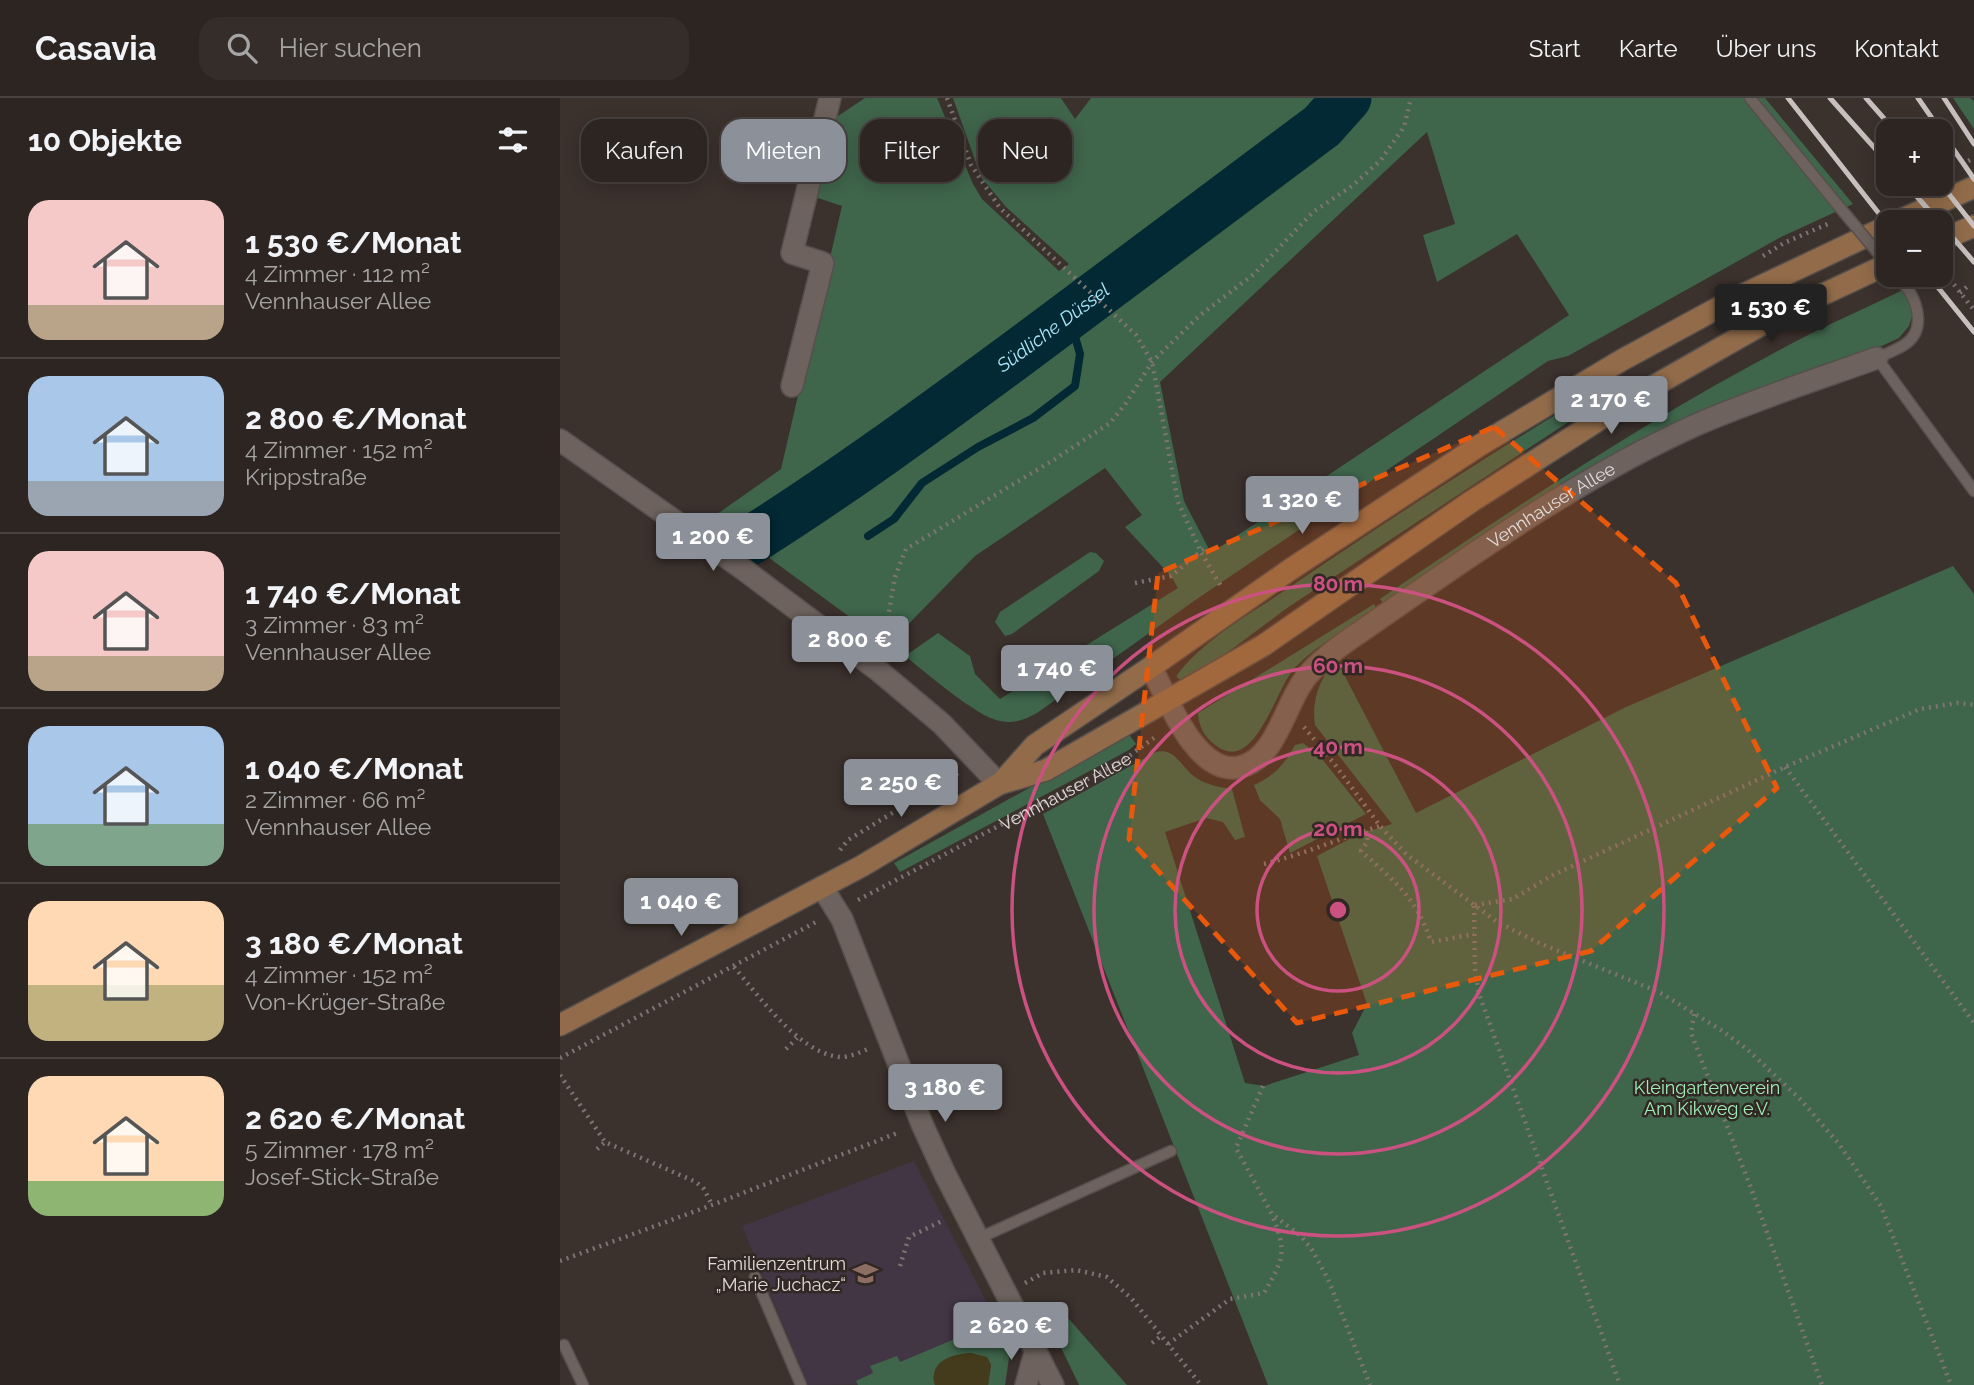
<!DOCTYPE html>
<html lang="de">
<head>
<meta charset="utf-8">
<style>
	body { margin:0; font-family:Raleway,sans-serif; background:#342d2a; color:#f1f3f6; height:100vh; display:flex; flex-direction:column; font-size:26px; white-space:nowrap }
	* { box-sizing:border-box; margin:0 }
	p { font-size:23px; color:#a6a5a5 }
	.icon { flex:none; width:38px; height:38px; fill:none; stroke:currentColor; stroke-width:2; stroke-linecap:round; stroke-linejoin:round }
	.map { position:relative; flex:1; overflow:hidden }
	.panel { display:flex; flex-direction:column; background:#2c2522; width:560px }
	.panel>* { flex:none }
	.hud { position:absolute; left:21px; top:21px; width:665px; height:63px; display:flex; gap:14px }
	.buttons { position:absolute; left:1316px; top:21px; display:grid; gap:14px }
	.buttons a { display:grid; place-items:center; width:77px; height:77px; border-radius:14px; background:#2c2522; box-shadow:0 4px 18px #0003,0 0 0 2px #484240; font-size:35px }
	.price { position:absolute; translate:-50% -60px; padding:0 16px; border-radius:7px; background:#8c9099; color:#fff; font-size:23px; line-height:46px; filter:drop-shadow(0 2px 4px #0008) }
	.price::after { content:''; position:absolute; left:50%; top:42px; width:21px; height:16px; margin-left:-10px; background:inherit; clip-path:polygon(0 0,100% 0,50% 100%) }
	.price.current { background:#222; color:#fff }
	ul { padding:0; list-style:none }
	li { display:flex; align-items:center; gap:21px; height:175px; padding:0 28px }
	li+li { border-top:2px solid #484240 }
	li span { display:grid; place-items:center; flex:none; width:196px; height:140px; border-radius:21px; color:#555 }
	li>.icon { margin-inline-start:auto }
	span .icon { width:84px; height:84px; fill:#fffc; stroke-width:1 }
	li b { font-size:30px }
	h2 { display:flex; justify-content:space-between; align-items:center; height:84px; padding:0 28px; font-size:30px }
	.tag { padding:0 24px; border-radius:21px; background:#2c2522; box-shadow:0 4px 18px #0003,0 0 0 2px #484240; font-size:24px; line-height:63px }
	.tag.current { background:#8c9099; color:#fff }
	header { display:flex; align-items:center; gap:42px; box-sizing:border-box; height:98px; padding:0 35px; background:#2c2522; border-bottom:2px solid #484240 }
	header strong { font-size:33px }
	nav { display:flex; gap:38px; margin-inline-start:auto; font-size:24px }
	.search { width:490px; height:63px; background:#342d2a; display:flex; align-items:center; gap:18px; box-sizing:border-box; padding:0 24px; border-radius:21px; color:#a6a5a5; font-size:26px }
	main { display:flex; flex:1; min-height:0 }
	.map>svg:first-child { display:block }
	.education { fill:#423645 }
	.green { fill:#3f654b; fill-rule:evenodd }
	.sand { fill:#433b1b }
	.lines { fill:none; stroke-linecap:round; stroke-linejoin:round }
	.stream { stroke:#022934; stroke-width:8 }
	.river { stroke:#022934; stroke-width:49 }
	.lane-casing { stroke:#574f4c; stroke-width:13 }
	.street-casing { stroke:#574f4c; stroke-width:24 }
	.secondary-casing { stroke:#574f4c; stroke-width:24 }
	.path { stroke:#7e7572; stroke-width:4.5; stroke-dasharray:2 5; stroke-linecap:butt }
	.lane { stroke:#6d625d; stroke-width:10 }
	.street { stroke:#6d625d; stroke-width:21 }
	.secondary { stroke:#926c4a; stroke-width:21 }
	.rail { stroke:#c7c0be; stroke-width:5 }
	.lane-bridge-casing { stroke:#574f4c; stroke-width:13; stroke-linecap:butt }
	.lane-bridge { stroke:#6d625d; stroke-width:10 }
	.marked { fill:#e8590c; fill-opacity:0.2; stroke:#e8590c; stroke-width:5; stroke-dasharray:14 9; stroke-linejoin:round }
	.ring { fill:none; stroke:#cb5280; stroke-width:3.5 }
	.labels { text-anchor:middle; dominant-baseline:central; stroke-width:5; stroke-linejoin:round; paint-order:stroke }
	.street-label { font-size:18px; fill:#e1dad8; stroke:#312723 }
	.park-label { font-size:18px; fill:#9fedb7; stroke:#312723 }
	.poi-label { font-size:18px; fill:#e1dad8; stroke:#312723; text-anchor:end }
	.water-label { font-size:19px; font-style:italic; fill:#ade6fb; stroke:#312723 }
	.centre { fill:#cb5280; stroke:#312723; stroke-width:3.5 }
	.ring-label { font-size:21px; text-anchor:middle; font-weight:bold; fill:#cb5280; stroke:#312723; stroke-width:5; stroke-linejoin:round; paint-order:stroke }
</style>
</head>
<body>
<header>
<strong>Casavia</strong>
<div class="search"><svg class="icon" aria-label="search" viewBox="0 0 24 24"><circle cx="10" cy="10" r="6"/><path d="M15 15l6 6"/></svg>Hier suchen</div>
<nav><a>Start</a><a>Karte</a><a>Über uns</a><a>Kontakt</a></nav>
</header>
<main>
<section class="panel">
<h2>10 Objekte<svg class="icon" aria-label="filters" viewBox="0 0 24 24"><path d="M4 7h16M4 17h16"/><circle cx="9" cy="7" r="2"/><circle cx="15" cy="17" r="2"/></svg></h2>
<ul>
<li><span style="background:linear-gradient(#f6c9c9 75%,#b9a48a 0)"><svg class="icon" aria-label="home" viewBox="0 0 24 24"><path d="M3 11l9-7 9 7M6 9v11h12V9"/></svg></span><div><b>1 530 €/Monat</b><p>4 Zimmer · 112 m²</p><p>Vennhauser Allee</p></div></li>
<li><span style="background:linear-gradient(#a9c7e8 75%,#9aa5b1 0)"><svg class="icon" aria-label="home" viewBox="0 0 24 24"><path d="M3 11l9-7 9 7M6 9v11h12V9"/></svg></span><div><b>2 800 €/Monat</b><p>4 Zimmer · 152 m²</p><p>Krippstraße</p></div></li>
<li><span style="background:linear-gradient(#f6c9c9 75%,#b9a48a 0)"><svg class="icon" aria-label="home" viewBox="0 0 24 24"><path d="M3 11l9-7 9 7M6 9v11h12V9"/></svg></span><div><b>1 740 €/Monat</b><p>3 Zimmer · 83 m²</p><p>Vennhauser Allee</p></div></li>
<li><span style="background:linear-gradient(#a9c7e8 70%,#7fa58c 0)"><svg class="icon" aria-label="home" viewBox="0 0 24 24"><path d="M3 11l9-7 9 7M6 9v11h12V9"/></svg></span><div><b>1 040 €/Monat</b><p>2 Zimmer · 66 m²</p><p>Vennhauser Allee</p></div></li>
<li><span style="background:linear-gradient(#ffd9b3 60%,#c2b280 0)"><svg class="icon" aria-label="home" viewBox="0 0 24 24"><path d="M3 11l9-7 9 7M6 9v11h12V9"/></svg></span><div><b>3 180 €/Monat</b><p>4 Zimmer · 152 m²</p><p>Von-Krüger-Straße</p></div></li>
<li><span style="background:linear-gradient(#ffd9b3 75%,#8fb573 0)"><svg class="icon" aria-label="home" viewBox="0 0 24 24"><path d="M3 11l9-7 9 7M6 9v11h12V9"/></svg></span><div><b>2 620 €/Monat</b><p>5 Zimmer · 178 m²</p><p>Josef-Stick-Straße</p></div></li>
</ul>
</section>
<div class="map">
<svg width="1414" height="1287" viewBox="0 0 1414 1287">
	<rect width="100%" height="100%" fill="#3b312d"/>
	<path class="education" d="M354 1063 445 1240 449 1260 446 1285 248 1287 182 1128Z"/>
	<g class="green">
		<path d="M305 0H377L413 86 422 101 499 173 509 166 446 109 421 79 393 0H501L515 21 531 0H1205L1293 106 1221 139 1008 258 988 263 634 503 477 615C465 622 453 626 440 623 417 619 365 574 345 558L378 535 410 558 415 576 440 601 618 490 611 478 565 429 582 417 545 370 415 458 328 547 153 419 221 371 282 108 252 98 272 22ZM867 34 895 126 863 137 877 184 957 136 1009 217 651 455 624 403 600 284Z"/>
		<path d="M1393 0H1410L1414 3V31Z"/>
		<path d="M1343 192 1353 215 1349 228 1339 240 953 419 823 505 820 501C961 405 1104 310 1256 233 1285 219 1314 206 1343 192Z"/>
		<path d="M1015 305 1022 315 727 510 660 560 623 582 617 580V577C645 540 692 515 730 489 823 425 918 364 1015 305Z"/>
		<path d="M530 454 536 455 544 463 539 473 452 536 445 538 435 524 440 514Z"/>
		<path d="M1393 468 1414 496V1287H708L483 716 596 654C615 649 621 669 635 679 646 687 659 689 672 691L685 739 675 742 663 724 646 720 605 734 685 985 704 988 799 957 792 935 807 906 757 758 799 736 832 726 755 627C751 602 760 581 776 561L856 715 1066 609Z"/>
		<path d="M814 506 816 510C791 528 753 549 733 572 715 593 694 678 655 647 645 640 638 627 638 615Z"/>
		<path d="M568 635 576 646 569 652 340 774 334 765Z"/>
		<path d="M743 645 762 661 806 716 730 755 720 721 700 702 694 687C714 678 725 666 735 647Z"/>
		<path d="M509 1221 567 1287H519L493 1233Z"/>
		<path d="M421 1230 429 1249 445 1240 449 1260 445 1287H428L431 1267 427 1259 373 1279 375 1287H298L296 1283 313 1275 310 1268 337 1258 340 1264Z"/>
	</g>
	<path class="sand" d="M411 1255 427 1259 431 1267 428 1287H375C368 1263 392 1256 411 1255Z"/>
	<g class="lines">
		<path class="stream" d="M308 438 334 421 362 385 418 349 473 320 515 288 520 256 509 217"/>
		<path class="river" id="s1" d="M188 444C279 387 366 323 453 259 556 183 659 105 762 28L787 0"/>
		<defs>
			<g id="lane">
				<path d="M1190 0 1281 111"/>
				<path d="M1348 191C1359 208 1365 234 1344 247 1336 252 1326 256 1317 260L1414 393"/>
				<path d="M417 1141 611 1053"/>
				<path d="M195 1179 241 1287"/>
				<path d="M4 1247 23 1287"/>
			</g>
			<g id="street">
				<path d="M232 288 263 165 232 155 270 0"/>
				<path d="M0 342 183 471 319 573 382 626 439 686"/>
				<path id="s3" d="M591 569C607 599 636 679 680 669 717 661 725 604 747 578 761 561 782 546 800 534 907 460 1019 379 1138 326 1196 301 1258 281 1317 260"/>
				<path d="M262 789 282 821 362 1026 384 1074 493 1287"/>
				<path d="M466 1287 476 1251"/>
			</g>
			<g id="secondary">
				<path d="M1336 124 1414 89"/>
				<path d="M1381 142 1414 128"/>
				<path d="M441 685 475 647 591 569 731 471 920 347 1062 262 1178 199 1328 128"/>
				<path d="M0 927 302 768 439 686 486 672 704 547 912 403 1078 297 1215 219 1328 166"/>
			</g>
		</defs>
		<use href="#lane" class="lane-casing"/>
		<use href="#street" class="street-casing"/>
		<use href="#secondary" class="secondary-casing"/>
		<g class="path">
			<path d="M387 0 411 67 440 110 576 237 592 264 618 404 641 454 662 490"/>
			<path d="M1402 66 1414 60"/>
			<path d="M1203 158 1224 145 1270 125"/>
			<path d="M1381 170 1414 212"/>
			<path d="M1400 195 1410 186"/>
			<path d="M575 485 611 478 646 449"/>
			<path d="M323 548 335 479 346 451 495 361 550 325 566 305 592 264 639 218 694 176 753 114 792 88 820 63 844 29 851 0"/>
			<path d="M744 629 776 668 820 728 846 756 937 824 979 845 1099 894 1161 932 1188 952 1240 1001 1279 1046 1321 1108 1391 1287"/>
			<path d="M1225 669 1414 925"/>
			<path d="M806 733 808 743 801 753C834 783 857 800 871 844L914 836"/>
			<path d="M280 752 288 742 398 675"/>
			<path d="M704 766C744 756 781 740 820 728"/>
			<path id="s2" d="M298 802 562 663 594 640"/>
			<path d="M915 807 953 801 991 778 1225 669 1360 611 1397 605 1414 607"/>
			<path d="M914 808 915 871 919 896 1060 1287"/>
			<path d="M174 869C200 899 238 954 279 959 288 960 301 954 310 950"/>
			<path d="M1134 916 1131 935 1191 1090 1262 1287"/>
			<path d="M226 951 237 940"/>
			<path d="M0 960 256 824"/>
			<path d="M0 977 45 1044 136 1084 144 1091 152 1107"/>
			<path d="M703 988 676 1050 712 1116 741 1138 752 1152 768 1181 810 1287"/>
			<path d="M37 1051 45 1044"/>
			<path d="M0 1163 152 1107 340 1034"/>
			<path d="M340 1168 349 1139 384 1122"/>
			<path d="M465 1185 483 1175 516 1172 547 1179 571 1200 641 1287"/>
			<path d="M592 1245 601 1238"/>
			<path d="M608 1246 670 1201 704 1195C724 1161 727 1154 712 1117"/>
		</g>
		<use href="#lane" class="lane"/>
		<use href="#street" class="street"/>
		<use href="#secondary" class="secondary"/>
		<g class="rail">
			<path d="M1228 0 1328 127"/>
			<path d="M1270 0 1328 65"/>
			<path d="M1306 0 1335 33"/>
			<path d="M1358 0 1414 81"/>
			<path d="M1384 0 1414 46"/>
			<path d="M1346 86 1379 124"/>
			<path d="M1381 86 1414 128"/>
			<path d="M1381 126 1414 164"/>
			<path d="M1368 177 1414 234"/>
		</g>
		<defs>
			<g id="lane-bridge">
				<path d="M1281 111 1328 167"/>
				<path d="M1336 177 1348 191"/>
			</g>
		</defs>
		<use href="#lane-bridge" class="lane-bridge-casing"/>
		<use href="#lane-bridge" class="lane-bridge"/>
	</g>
	<path class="marked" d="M934 329 1116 485 1217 690 1031 853 737 925 569 741 598 475Z"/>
	<g class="ring">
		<circle cx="778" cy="812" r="81"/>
		<circle cx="778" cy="812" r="163"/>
		<circle cx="778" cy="812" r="244"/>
		<circle cx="778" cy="812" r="326"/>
	</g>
	<defs>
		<symbol id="school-bare" viewBox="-9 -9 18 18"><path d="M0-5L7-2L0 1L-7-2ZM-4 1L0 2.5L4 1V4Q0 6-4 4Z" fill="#8d6e63" stroke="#312723" stroke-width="2.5" paint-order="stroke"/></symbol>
	</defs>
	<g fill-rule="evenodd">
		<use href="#school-bare" x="288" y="1158" width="35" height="35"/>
	</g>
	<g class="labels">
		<g class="street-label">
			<text stroke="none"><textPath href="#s3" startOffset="558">Vennhauser Allee</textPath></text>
			<text stroke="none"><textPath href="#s2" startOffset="234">Vennhauser Allee</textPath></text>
		</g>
		<g class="park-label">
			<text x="1147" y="989">Kleingartenverein<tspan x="1147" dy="21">Am Kikweg e.V.</tspan></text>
		</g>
		<g class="poi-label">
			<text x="286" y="1165">Familienzentrum<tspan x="286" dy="21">„Marie Juchacz“</tspan></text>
		</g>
		<g class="water-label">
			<text stroke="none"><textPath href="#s1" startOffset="373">Südliche Düssel</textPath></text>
		</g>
	</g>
	<circle cx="778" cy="812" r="10" class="centre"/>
	<g class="ring-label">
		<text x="778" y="493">80 m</text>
		<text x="778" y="575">60 m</text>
		<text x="778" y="656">40 m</text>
		<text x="778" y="738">20 m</text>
	</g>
</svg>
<div class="buttons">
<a>+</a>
<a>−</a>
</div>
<b class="price current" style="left:1211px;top:246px">1 530 €</b>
<b class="price" style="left:1051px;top:338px">2 170 €</b>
<b class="price" style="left:742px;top:438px">1 320 €</b>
<b class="price" style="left:153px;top:475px">1 200 €</b>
<b class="price" style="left:290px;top:578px">2 800 €</b>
<b class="price" style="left:497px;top:607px">1 740 €</b>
<b class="price" style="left:341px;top:721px">2 250 €</b>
<b class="price" style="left:121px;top:840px">1 040 €</b>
<b class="price" style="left:385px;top:1026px">3 180 €</b>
<b class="price" style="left:451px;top:1264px">2 620 €</b>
<div class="hud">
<a class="tag">Kaufen</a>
<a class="tag current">Mieten</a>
<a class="tag">Filter</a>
<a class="tag">Neu</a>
</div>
</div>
</main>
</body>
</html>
